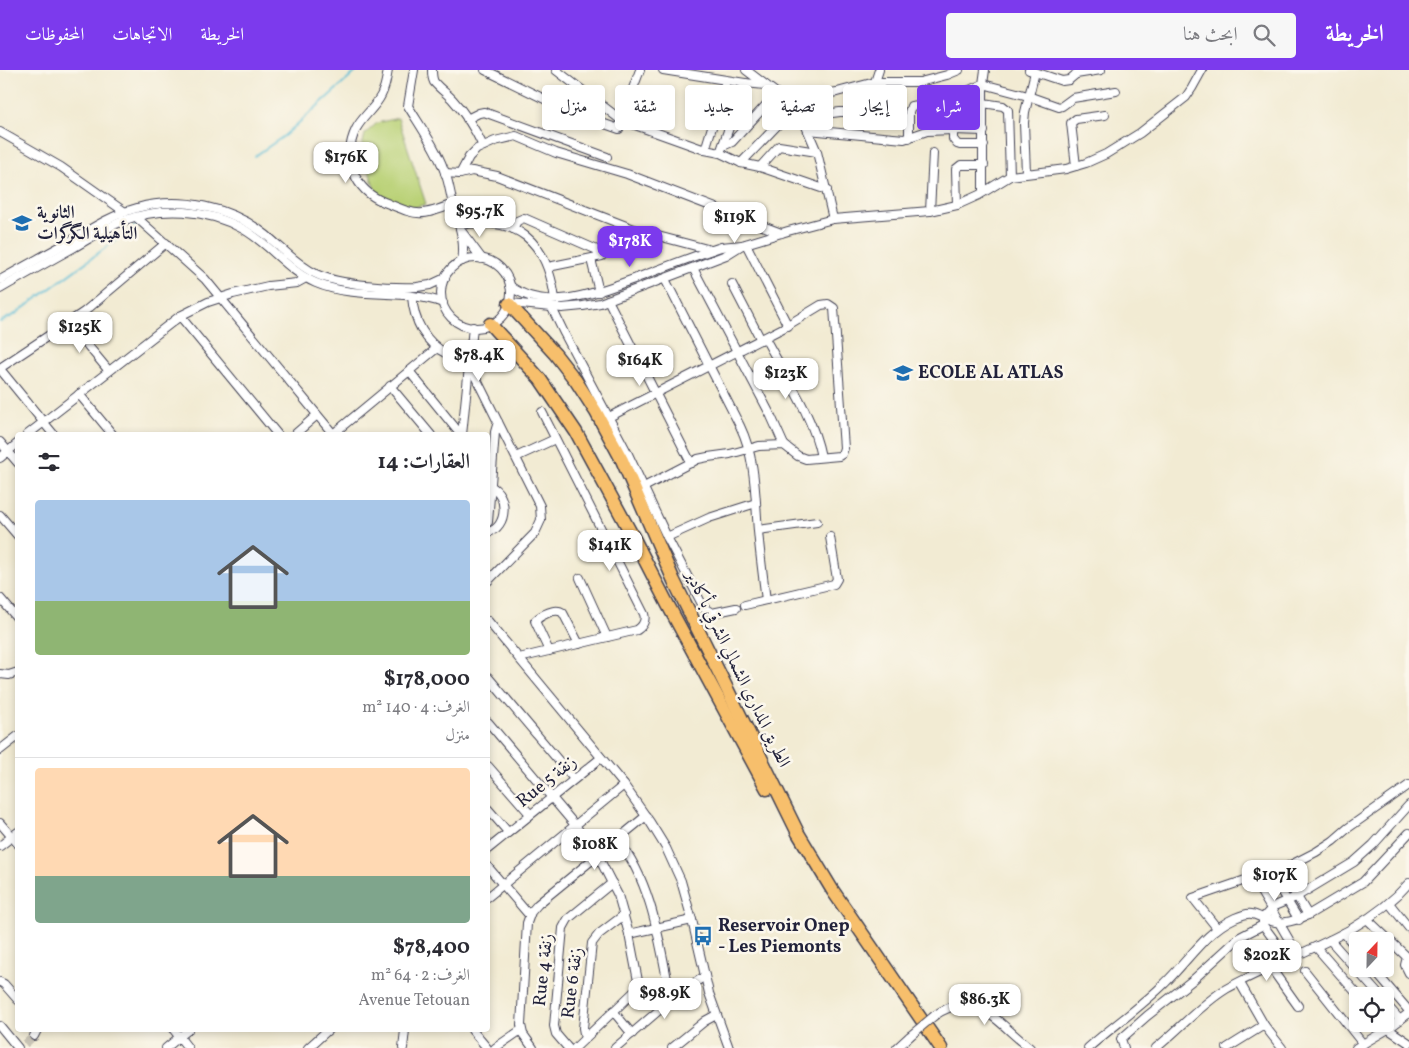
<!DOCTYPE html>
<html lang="ar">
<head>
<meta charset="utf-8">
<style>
	body { margin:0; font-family:Vollkorn,Amiri,serif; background:#f7f7f7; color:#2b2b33; direction:rtl; height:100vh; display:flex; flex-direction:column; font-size:19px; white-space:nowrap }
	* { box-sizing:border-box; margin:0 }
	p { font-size:16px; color:#7c7c81 }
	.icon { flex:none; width:28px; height:28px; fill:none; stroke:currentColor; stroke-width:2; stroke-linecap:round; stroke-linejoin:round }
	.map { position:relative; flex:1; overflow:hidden; direction:ltr }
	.panel { position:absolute; left:15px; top:362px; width:475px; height:600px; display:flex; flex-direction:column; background:#fff; border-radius:5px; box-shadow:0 2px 8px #0003; direction:rtl }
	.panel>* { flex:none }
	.guide { position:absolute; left:505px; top:15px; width:475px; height:45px; direction:rtl; display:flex; gap:10px }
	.needle { width:32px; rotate:22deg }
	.fabs { position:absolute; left:1349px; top:862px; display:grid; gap:10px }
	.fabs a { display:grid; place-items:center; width:45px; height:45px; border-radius:5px; background:#fff; box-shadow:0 2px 8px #0003; font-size:25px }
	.price { position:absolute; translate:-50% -42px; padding:0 11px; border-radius:10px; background:#fff; color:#222; font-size:16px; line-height:32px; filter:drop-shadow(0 1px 2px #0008) }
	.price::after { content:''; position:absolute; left:50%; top:30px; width:15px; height:11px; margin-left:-8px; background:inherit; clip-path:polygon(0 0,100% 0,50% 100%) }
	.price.current { background:#7c3aed; color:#fff }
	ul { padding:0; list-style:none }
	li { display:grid; align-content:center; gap:10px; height:265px; padding:0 20px }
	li+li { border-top:1px solid #e1e1e2 }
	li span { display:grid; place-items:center; height:155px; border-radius:5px; color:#555 }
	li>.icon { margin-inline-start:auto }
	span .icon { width:90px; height:90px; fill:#fffc; stroke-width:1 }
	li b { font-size:21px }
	h2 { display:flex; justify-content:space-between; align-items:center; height:60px; padding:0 20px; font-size:21px }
	.chip { padding:0 18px; border-radius:5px; background:#fff; box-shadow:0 2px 8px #0003; font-size:18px; line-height:45px }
	.chip.current { background:#7c3aed; color:#fff }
	header { display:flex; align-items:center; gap:30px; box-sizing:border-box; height:70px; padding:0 25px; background:#7c3aed; color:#fff }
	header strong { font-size:24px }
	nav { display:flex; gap:28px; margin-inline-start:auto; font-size:18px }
	.search { width:350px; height:45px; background:#f7f7f7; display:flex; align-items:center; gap:12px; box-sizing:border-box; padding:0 18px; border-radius:5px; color:#7c7c81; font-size:19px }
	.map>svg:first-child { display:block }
	.green { fill:#b9d176; stroke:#6e7a58 }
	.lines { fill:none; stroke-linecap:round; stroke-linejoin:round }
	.stream { stroke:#58bdd6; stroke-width:2 }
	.minor-tunnel { stroke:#c8c3b5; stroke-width:8; stroke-dasharray:8 4; stroke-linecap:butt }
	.minor-casing { stroke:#414052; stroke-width:10 }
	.highway-casing { stroke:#414052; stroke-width:15 }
	.minor { stroke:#fff; stroke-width:8 }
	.highway { stroke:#f7bf6c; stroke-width:12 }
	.minor-bridge-casing { stroke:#414052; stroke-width:10; stroke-linecap:butt }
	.minor-bridge { stroke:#fff; stroke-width:8 }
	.labels { text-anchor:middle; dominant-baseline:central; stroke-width:5; stroke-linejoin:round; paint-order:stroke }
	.poi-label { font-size:18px; font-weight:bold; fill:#22223b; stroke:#fbf7ec; text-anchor:start }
	.street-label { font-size:18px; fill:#22223b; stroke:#fbf7ec }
</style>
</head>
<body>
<header>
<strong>الخريطة</strong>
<div class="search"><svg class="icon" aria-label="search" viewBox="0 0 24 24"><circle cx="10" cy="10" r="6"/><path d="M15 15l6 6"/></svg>ابحث هنا</div>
<nav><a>الخريطة</a><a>الاتجاهات</a><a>المحفوظات</a></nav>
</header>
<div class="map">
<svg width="1409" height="978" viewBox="0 0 1409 978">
	<rect width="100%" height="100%" fill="#fbf7ec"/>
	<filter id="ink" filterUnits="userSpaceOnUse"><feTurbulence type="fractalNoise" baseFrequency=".02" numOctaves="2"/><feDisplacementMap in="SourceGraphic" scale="10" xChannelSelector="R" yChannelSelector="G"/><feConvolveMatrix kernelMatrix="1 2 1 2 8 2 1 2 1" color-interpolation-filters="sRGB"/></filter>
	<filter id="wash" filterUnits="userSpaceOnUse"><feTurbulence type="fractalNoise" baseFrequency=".0096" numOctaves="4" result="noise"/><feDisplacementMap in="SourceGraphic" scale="20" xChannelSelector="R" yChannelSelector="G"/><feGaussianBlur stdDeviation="1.12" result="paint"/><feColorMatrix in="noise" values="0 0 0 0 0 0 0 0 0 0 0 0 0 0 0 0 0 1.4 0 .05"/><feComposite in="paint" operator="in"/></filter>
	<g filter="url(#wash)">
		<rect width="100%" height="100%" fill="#f2ebd3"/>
		<path class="green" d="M398 48 426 134 408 139 377 127 362 77 365 64 377 53Z"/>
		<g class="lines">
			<g class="stream">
				<path d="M255 86 284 66 358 0"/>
				<path d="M0 252 14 245 138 154"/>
			</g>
		</g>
	</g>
	<g filter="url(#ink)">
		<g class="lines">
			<path class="minor-tunnel" d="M25 974 34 966"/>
			<defs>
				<g id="minor">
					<path d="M388 0C386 12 384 23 377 32 370 42 361 49 356 59 342 88 354 120 384 132 417 145 418 148 453 134"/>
					<path d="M414 0 408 36C421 57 436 78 444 100 449 111 450 123 453 134 458 154 466 170 462 191"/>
					<path d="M432 0C432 4 432 8 434 12 439 18 446 23 452 29 465 43 475 59 483 76"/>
					<path d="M485 0 573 43 619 59 621 50 640 0"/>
					<path d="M556 0 621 50 705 80 720 83 741 93 760 97 827 120"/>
					<path d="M663 0 745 13"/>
					<path d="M746 0 788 32 802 47 817 82 833 149"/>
					<path d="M1029 0 1062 11 1069 10 1081 0"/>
					<path d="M1076 4 1101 0"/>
					<path d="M875 12 879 0"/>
					<path d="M788 32 798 28 837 22 875 12H920L947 5 959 0"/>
					<path d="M983 33 1003 36 1008 40 1010 106"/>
					<path d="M802 47 840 42H862"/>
					<path d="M467 49 479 43 484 42 607 87"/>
					<path d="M808 60 904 69 927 61 953 60"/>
					<path d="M984 61 953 60V69L957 74 960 75H984"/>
					<path d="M0 62 61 97 125 142"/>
					<path d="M909 68V42L911 36 942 32 983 14 1028 26 1059 37 1062 36 1073 28 1116 21"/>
					<path d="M723 76 732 72 776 24"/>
					<path d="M705 80 726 11"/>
					<path d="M720 83 745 13 765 15"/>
					<path d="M741 93 793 39"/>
					<path d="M1076 96 1071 53 1076 49 1105 45"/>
					<path d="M760 97 779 76 817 82"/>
					<path d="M445 103 460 104 472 101 497 106 639 161 711 180"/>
					<path d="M1026 103 1024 53 1025 42 1035 2"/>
					<path d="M460 104 469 87 477 79 495 71 516 66 556 83 627 104 781 163"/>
					<path d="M983 122V14L985 0"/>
					<path d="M957 135 956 99 961 95H984"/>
					<path d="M930 141 933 83"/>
					<path d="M136 147 205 209 334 365"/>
					<path d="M459 155C518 145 547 171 555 229"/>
					<path d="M513 159 517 151 524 148 604 183 602 186 548 197"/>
					<path d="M462 162 482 189"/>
					<path d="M746 174 788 256"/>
					<circle cx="476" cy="223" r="35"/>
					<path d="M591 189 599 222"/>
					<path d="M693 198 771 346 784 375"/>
					<path d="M665 209 740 356C756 389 755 426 758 461 760 484 763 507 766 530"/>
					<path d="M0 210C25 196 50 182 76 168 95 156 115 144 137 138 180 126 231 137 266 165 282 178 297 195 316 204 340 215 390 218 417 217L430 215 445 208"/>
					<path d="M732 214 761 270"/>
					<path d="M510 216C548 245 603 220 642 206 668 196 694 186 721 177L742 175 788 161 833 149 930 141 957 135 979 125 1010 106 1066 99 1086 93 1106 84 1140 63 1186 27 1192 18 1202 0"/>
					<path d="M0 219C24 205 48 192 73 178 89 169 105 158 123 151 161 136 207 139 243 159 270 174 288 201 316 213 356 230 403 218 443 233"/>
					<path d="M412 227C414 251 425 273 447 284 455 289 466 291 471 298L540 436 541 450 535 463 488 511"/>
					<path d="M608 230 691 393"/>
					<path d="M510 233 562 238 583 236 600 233 726 185 742 175"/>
					<path d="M552 238 564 263 627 382 667 467 704 538 712 543 736 538"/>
					<path d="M180 246 278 365"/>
					<path d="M69 253 109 301"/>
					<path d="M765 268C785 306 813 345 821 387"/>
					<path d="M0 298 84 242 166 173"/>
					<path d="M0 299 54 365"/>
					<path d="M409 301 461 365"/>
					<path d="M390 316 431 365"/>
					<path d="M79 324 113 365"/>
					<path d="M609 347 783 258 821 235 828 234 834 238 844 378 842 384 839 386 806 389 798 386 784 375 759 376 730 384 708 387 698 389 644 417"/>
					<path d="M333 364 437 278"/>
					<path d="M27 365 180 246 208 232 233 224 268 216 297 213 306 208"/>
					<path d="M294 365 317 345"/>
					<path d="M462 365 473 257"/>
					<path d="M0 372 18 393"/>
					<path d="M516 387 555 369"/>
					<path d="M0 388 18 373"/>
					<path d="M0 445 18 466"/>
					<path d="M488 452 495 362 498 352"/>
					<path d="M758 460 817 452"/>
					<path d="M488 462C508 458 509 424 490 416"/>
					<path d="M667 467 709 448 756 433"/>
					<path d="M580 508 607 567"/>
					<path d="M0 528 18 549"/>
					<path d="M745 535 834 514 837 509 830 467"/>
					<path d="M488 551 624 715 650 752 666 778 681 811 692 850 709 923 729 978"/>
					<path d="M549 581 535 551C541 545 556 537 563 543L579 574"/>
					<path d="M519 588 637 560C643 556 646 550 644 544L542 342"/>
					<path d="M0 604 9 605 18 602"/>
					<path d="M488 607 574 709"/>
					<path d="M488 652 575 755 601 792 618 825 629 864 638 911V918L575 978"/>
					<path d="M0 680 18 666"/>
					<path d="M488 696 530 744"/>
					<path d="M488 739 508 762"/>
					<path d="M0 753 18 774"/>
					<path d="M617 769C653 813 660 876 671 930"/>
					<path d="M0 776 18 762"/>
					<path d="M488 779 601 688"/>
					<path d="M488 797 529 845"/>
					<path d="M1281 800 1308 845"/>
					<path d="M1270 803 1299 850"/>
					<path d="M1253 809C1269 834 1283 860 1298 885"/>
					<path d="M488 827 624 715"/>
					<path d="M1389 833 1409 858"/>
					<path d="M1368 850 1407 887 1405 895 1409 903"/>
					<path d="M1263 855 1288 889"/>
					<path d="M1217 858 1193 828 1260 805 1281 800 1316 782 1333 771 1348 758 1409 715"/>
					<path d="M1344 863 1358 880"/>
					<path d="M629 864 692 850"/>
					<path d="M1330 870 1380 926"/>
					<path d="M1260 874 1271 898 1298 936"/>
					<path d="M1316 877 1359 926"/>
					<path d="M1373 899 1409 941"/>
					<path d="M1305 901 1363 974"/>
					<path d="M0 912 4 914 18 930"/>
					<path d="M1240 913 1264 955 1282 978"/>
					<path d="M1385 933 1400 950"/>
					<path d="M613 941 632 964"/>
					<path d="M934 946C976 916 998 954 1030 978"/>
					<path d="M1383 954 1388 959 1409 973"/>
					<path d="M0 956 18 978"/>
					<path d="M174 960 188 978"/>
					<path d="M472 960 487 978"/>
					<path d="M34 966 37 960"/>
					<path d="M585 969 583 958 592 873 599 864 624 845"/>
					<path d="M166 978 188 960"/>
					<path d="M308 978 328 960"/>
					<path d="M403 978 405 960"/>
					<path d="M495 978 521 960"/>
					<path d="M533 978 523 964 521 955 527 853 531 842 538 834 646 746"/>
					<path d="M568 978 556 964 554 956 563 858 568 849 612 813"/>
					<path d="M615 978 678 924 705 906"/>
					<path d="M672 978 705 951 716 945"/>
					<path d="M897 978 910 966"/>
					<path d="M1088 978C1113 956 1141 937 1165 913 1187 892 1206 861 1235 848 1255 839 1253 846 1271 851 1282 855 1298 850 1308 845L1363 812 1409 763"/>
					<path d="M1124 978 1121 969 1147 946 1194 909 1240 867 1263 855V848L1274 836 1296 827 1354 792 1373 775 1409 735"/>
					<path d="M1156 978C1180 959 1200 935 1226 919 1288 884 1361 868 1409 813"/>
					<path d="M1227 978 1264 955"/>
					<path d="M1356 978 1388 959 1409 943"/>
				</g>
				<g id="highway">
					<path d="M509 234 555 284 576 311 596 342 622 390 674 511 798 763 833 821 941 978"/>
					<path d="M490 254 540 309 576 362 632 465 668 535 767 719"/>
				</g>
			</defs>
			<use href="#minor" class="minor-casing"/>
			<use href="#highway" class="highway-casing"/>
			<use href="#minor" class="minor"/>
			<use href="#highway" class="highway"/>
			<defs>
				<path id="minor-bridge" d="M910 966 934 946"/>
			</defs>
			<use href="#minor-bridge" class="minor-bridge-casing"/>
			<use href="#minor-bridge" class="minor-bridge"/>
		</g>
	</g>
	<defs>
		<symbol id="school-bare" viewBox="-9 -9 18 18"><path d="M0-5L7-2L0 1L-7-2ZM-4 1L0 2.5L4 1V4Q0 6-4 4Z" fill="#1f6fb2" stroke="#fbf7ec" stroke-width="2.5" paint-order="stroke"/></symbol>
		<symbol id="bus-bare" viewBox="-9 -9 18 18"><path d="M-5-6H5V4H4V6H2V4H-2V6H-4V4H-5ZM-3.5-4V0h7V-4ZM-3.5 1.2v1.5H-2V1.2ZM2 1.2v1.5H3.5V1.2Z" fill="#1f6fb2" stroke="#fbf7ec" stroke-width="2.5" paint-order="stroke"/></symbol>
	</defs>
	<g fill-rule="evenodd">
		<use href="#school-bare" x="8" y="139" width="28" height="28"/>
		<use href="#school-bare" x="889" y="289" width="28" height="28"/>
		<use href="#bus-bare" x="689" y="852" width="28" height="28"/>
	</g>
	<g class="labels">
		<g class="poi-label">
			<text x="37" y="143">الثانوية<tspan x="37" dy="21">التأهيلية الگرگرات</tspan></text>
			<text x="918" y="303">ECOLE AL ATLAS</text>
			<text x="718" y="856">Reservoir Onep<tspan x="718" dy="21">- Les Piemonts</tspan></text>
		</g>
		<g class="street-label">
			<text transform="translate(737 599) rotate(64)">الطريق المداري الشمالي الشرقي بأكادير</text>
			<text transform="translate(547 712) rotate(-39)">Rue 5 زنقة</text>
			<text transform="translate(544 900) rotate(-84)">Rue 4 زنقة</text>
			<text transform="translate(573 913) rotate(-83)">Rue 6 زنقة</text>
		</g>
	</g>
</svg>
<div class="fabs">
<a><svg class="needle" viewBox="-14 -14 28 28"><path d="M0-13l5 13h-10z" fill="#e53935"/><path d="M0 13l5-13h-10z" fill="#7c7c81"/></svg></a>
<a><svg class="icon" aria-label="locate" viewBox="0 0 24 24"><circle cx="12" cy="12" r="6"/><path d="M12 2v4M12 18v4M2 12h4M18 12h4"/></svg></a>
</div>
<b class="price" style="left:346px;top:114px">$176K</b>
<b class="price" style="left:480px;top:168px">$95.7K</b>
<b class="price" style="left:735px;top:174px">$119K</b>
<b class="price current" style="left:630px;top:198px">$178K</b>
<b class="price" style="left:80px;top:284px">$125K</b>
<b class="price" style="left:479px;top:312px">$78.4K</b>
<b class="price" style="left:640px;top:317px">$164K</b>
<b class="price" style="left:786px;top:330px">$123K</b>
<b class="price" style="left:610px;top:502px">$141K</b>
<b class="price" style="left:595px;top:801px">$108K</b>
<b class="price" style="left:1275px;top:832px">$107K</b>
<b class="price" style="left:1267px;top:912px">$202K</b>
<b class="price" style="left:665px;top:950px">$98.9K</b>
<b class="price" style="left:985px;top:956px">$86.3K</b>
<div class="guide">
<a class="chip current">شراء</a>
<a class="chip">إيجار</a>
<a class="chip">تصفية</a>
<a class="chip">جديد</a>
<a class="chip">شقة</a>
<a class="chip">منزل</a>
</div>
<section class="panel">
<h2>العقارات: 14<svg class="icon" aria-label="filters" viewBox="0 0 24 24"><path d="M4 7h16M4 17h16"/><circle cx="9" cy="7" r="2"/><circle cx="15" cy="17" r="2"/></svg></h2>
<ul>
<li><span style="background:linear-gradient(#a9c7e8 65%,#8fb573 0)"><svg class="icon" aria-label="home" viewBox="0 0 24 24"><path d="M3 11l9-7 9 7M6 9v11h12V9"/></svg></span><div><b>$178,000</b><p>الغرف: 4 · 140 m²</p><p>منزل</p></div></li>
<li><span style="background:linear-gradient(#ffd9b3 70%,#7fa58c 0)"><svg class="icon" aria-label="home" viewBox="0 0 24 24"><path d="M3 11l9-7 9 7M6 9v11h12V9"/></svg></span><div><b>$78,400</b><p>الغرف: 2 · 64 m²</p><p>Avenue Tetouan</p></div></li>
</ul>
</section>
</div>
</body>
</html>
